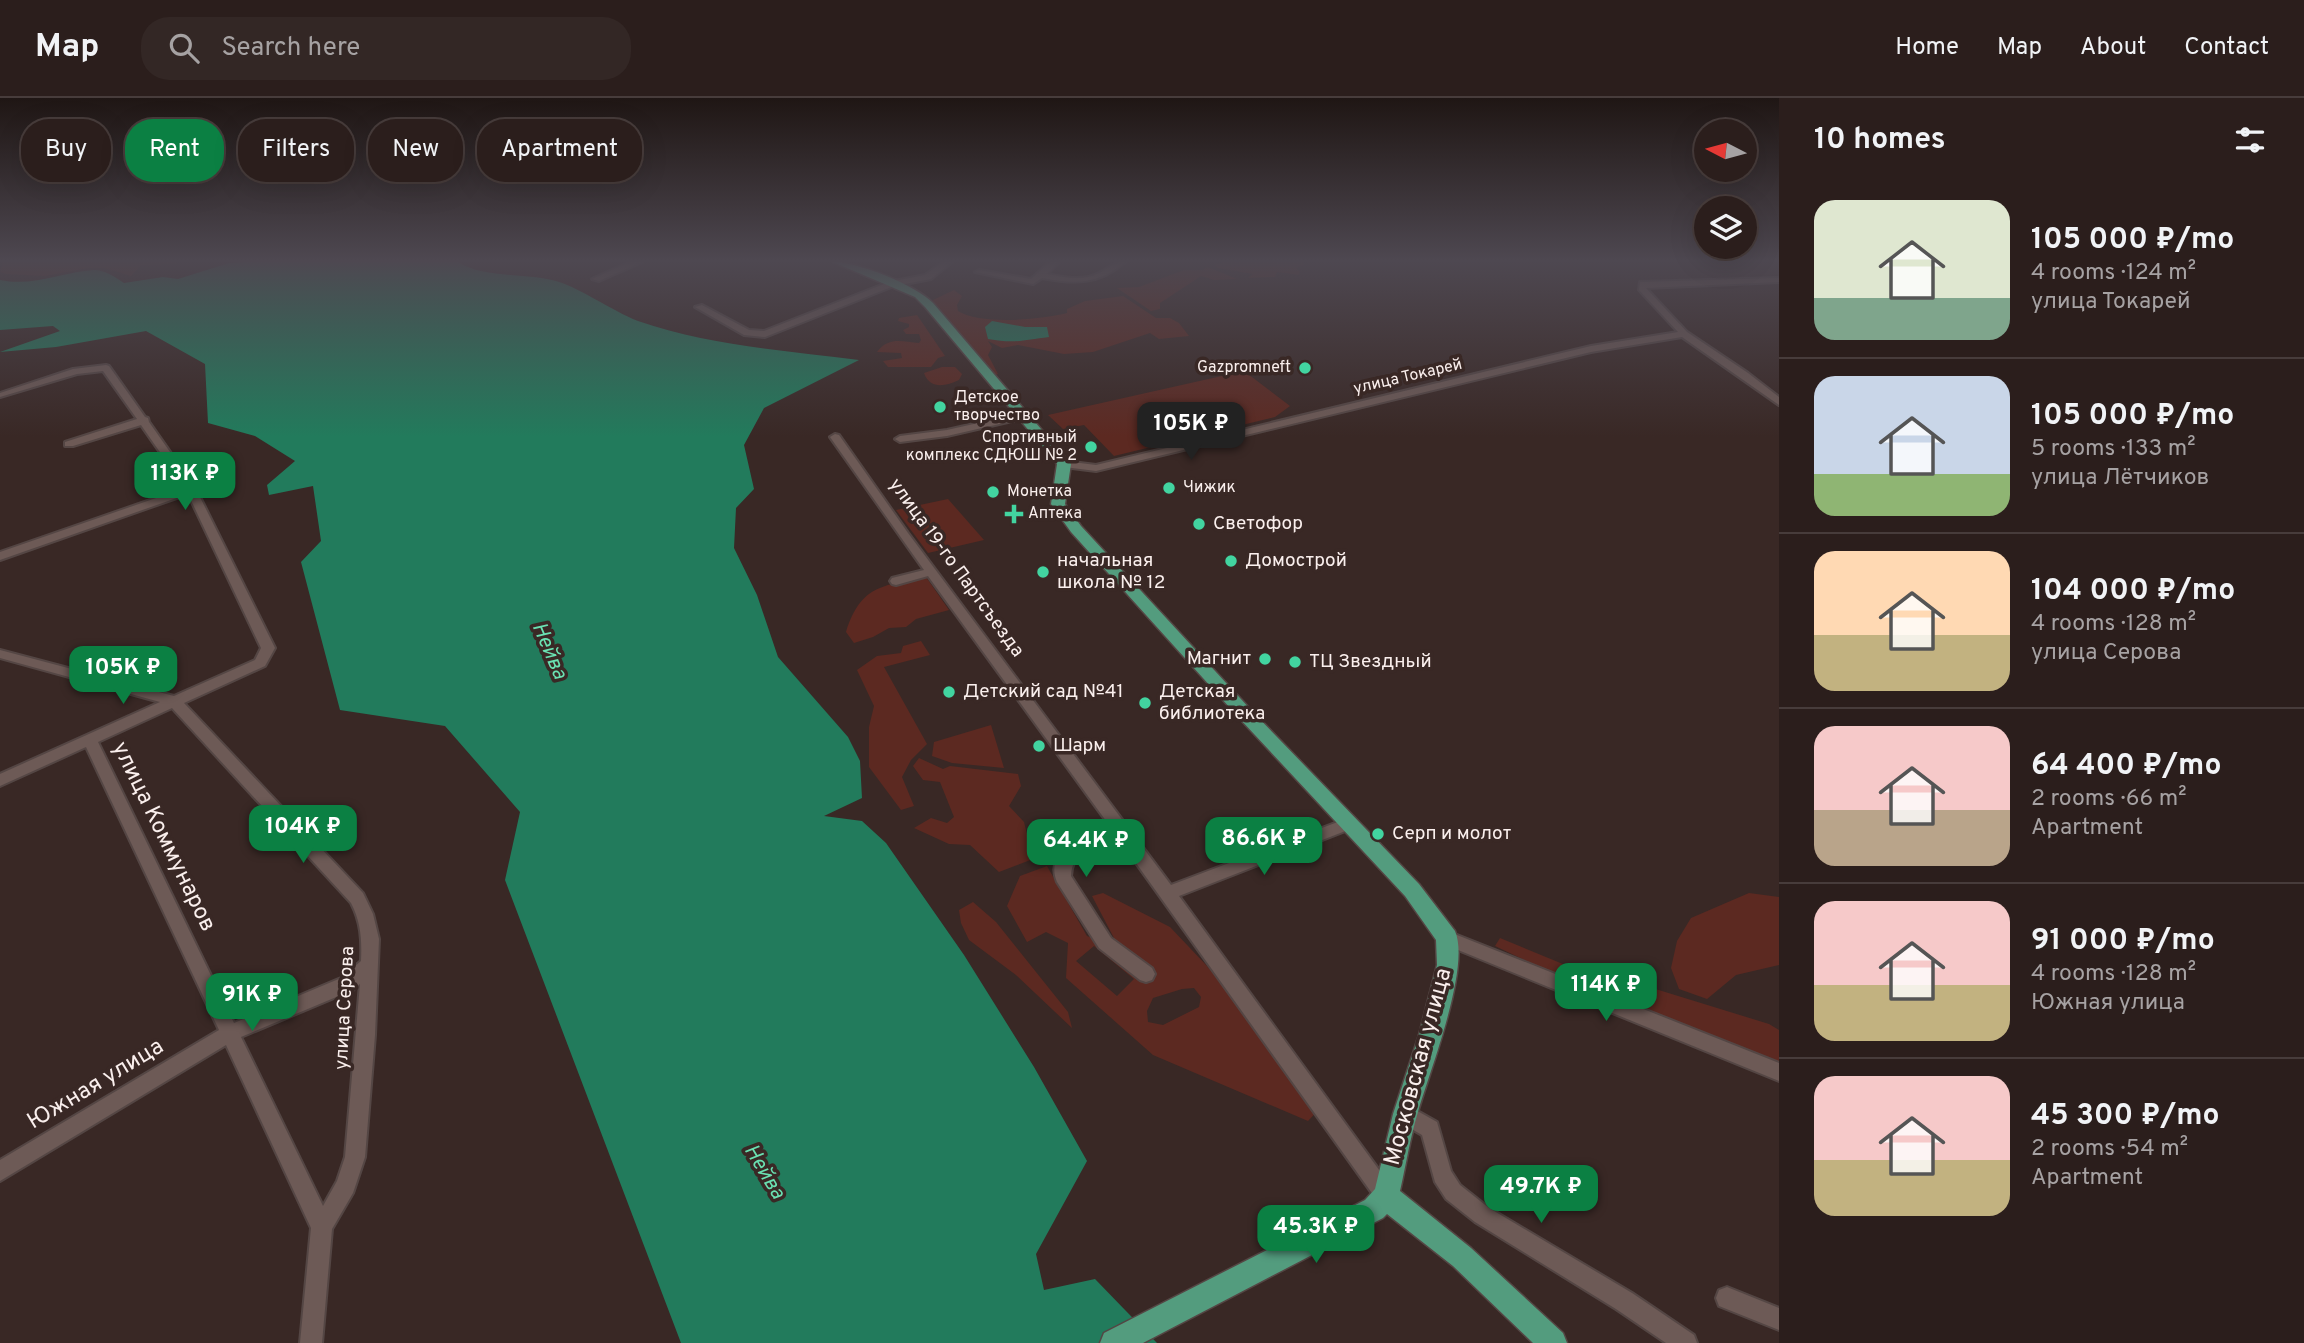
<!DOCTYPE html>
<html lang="en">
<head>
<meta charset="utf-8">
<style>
	body { margin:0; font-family:Overpass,sans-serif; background:#332725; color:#f1f3f6; height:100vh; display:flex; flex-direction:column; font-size:26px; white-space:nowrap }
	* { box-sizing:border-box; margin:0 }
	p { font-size:23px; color:#a6a2a3 }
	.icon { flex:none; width:38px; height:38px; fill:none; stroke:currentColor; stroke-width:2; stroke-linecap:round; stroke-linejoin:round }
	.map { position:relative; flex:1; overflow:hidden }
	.side { display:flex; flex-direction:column; background:#2b1e1c; width:525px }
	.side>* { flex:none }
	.banner { position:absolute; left:21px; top:21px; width:665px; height:63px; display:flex; gap:14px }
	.needle { width:46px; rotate:276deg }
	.tools { position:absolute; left:1694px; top:21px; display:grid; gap:14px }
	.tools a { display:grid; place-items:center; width:63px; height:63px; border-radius:50%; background:#2b1e1c; box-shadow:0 7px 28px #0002,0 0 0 2px #473c3b; font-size:35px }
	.price { position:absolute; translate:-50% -60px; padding:0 16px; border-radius:14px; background:#0b8043; color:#fff; font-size:23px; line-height:46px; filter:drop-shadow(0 2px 4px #0008) }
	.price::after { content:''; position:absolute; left:50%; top:42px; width:21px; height:16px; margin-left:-10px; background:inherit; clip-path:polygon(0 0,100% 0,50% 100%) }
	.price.current { background:#222; color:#fff }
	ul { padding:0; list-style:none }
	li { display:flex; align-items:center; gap:21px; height:175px; padding:0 35px }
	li+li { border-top:2px solid #473c3b }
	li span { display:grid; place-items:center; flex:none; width:196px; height:140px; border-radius:21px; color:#555 }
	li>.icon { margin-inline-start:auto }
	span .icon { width:84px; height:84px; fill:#fffc; stroke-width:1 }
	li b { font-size:30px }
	h2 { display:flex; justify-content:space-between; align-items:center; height:84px; padding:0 35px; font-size:30px }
	.chip { padding:0 24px; border-radius:28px; background:#2b1e1c; box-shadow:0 7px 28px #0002,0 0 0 2px #473c3b; font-size:24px; line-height:63px }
	.chip.current { background:#0b8043; color:#fff }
	header { display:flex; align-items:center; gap:42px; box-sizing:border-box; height:98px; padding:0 35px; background:#2b1e1c; border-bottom:2px solid #473c3b }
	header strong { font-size:33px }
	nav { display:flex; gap:38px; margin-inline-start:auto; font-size:24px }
	.search { width:490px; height:63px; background:#332725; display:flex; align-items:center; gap:18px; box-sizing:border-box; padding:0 24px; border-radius:28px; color:#a6a2a3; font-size:26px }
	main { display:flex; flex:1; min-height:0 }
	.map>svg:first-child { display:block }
	.green { fill:#5c2921; fill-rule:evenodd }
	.water { fill:#227b5c }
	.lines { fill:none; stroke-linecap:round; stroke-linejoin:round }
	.minor-casing { stroke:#544644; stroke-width:4 }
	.major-casing { stroke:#544644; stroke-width:3 }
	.minor { fill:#6d5a56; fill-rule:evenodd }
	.major { fill:#539c7e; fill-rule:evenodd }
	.poi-dot { fill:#42d4a0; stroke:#392825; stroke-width:2.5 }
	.labels { text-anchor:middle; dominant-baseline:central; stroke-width:7; stroke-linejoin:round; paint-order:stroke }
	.far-poi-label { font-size:16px; fill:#faefed; stroke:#392825; text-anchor:start }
	.far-street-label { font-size:16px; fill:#faefed; stroke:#392825 }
	.poi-label { font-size:19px; fill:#faefed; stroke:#392825; text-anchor:start }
	.street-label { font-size:19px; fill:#faefed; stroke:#392825 }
	.water-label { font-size:21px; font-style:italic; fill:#6ae1b2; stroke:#392825 }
	.near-street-label { font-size:23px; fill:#faefed; stroke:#392825 }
</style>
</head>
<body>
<header>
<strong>Map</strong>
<div class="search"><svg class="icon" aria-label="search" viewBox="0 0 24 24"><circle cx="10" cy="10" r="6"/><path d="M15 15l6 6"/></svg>Search here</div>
<nav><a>Home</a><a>Map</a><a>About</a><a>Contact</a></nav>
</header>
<main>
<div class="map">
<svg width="1779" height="1245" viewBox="0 0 1779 1245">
	<rect width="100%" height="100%" fill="#392825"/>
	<g class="green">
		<path d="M3 164H176L177 166 141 167 131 178 104 170H89L45 178 6 176 0 174Z"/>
		<path d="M1224 164H1304V167L1296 170 1300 173 1299 177 1277 174 1275 179 1248 180 1253 176 1218 170 1214 167Z"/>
		<path d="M1208 169 1237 181 1214 182 1201 178 1160 205V211L1151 213 1117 190 1139 189 1184 172H1202Z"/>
		<path d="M954 192 962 198 957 207 958 213C981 227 1039 222 1067 215V211L1085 203 1123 198 1156 220H1170L1179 225 1189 238 1159 241 1150 235 1093 254 1064 256 1018 247 1002 250 988 243 992 249 988 257 998 276 993 278 934 207 933 202Z"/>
		<path d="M917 217 945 258 938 260 931 269H888L883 263 902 260 901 255 877 254C889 238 903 244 919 245L921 242 919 236H906L903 232 909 229V226L898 223 899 220Z"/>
		<path d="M942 269H955L962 276 959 282C946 288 930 292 924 275Z"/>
		<path d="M1244 273 1290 308 1275 319 1114 358 1084 327 1063 331 1048 317Z"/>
		<path d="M948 401 984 442 928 455 896 412Z"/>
		<path d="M926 479 949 512 916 521 906 529 889 530 873 539 854 545 846 534C861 487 882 488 926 479Z"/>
		<path d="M921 543 930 557 884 569 927 646 911 662 902 679 914 708 901 712 869 669V629L874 608 857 572 877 558 901 555 903 548Z"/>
		<path d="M991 627 1004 670 952 665 932 658 934 644Z"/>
		<path d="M919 660 943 671 950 668 1018 676 1021 688 1009 708 1024 724 1033 761 999 774 970 747 949 746 914 730 931 720 947 725 954 719 940 684 923 682 913 668Z"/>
		<path d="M1047 768 1087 838 1105 845 1114 840 1092 798 1103 795 1170 829 1207 868 1323 1007 1308 1023 1153 957 1066 880 1068 845 1046 834 1027 844 1007 808 1020 778ZM1094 848 1134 881 1117 898 1076 863ZM1194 890 1201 899 1199 909 1163 927 1148 924 1147 913 1153 900 1182 891Z"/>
		<path d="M1749 795 1779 799V867L1736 877 1707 901 1679 891 1671 870 1677 843 1691 820Z"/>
		<path d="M973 804 996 824 1068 914 1072 930 1016 877 969 842 961 825 959 812Z"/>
		<path d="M1500 840 1575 871 1599 889 1636 885 1769 926 1779 932V966L1586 891 1495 848Z"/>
	</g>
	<g class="water">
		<path d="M249 164H458C483 180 523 175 552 182 576 187 612 213 638 223 710 248 784 252 859 262L764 310 744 347 754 391 736 410 734 450 757 497 778 559 848 639 860 663 862 700 824 718 862 723 886 745 964 857 1034 969 1087 1063 1036 1156 1044 1192 1095 1181 1157 1245H681L505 782 520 714 445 628 340 612 301 464 321 443 313 388 269 397 267 387 295 363 255 338 208 325 205 266 146 233 56 249 0 254 60 233 53 228 0 232V182C33 189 62 174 94 172 105 172 115 179 124 185L163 179 178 181 229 165Z"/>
		<path d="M992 223 1025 229H1047L1049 239C1023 242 1015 246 988 241L985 229Z"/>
	</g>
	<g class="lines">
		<defs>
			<g id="minor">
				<path d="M630 164H642L599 183 592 181Z"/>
				<path d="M943 164H952L931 181 894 188 765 239 744 237 695 209 702 207 749 232 764 233 889 184 925 177Z"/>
				<path d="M1050 164H1059L1047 176C1064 179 1082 184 1099 175 1108 171 1113 164 1125 164 1099 187 1074 186 1042 180L1033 186 975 174 979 172 1031 181Z"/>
				<path d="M1779 180V184L1646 190 1687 234 1748 275 1779 299V307L1682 239 1591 254 1096 373 1064 369 1059 366 1064 363 1096 367 1591 248 1678 234 1639 192 1640 184Z"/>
				<path d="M106 267 109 268 145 319 148 320 149 324 196 391 275 550 265 568 184 605 363 795 373 816 379 841 375 937 365 1059 353 1095 332 1131 322 1245H300L311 1130 226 947 0 1083V1062L219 932 86 649 0 688V676L160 604 0 560V552L174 598 255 562 261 550 188 396 0 462V454L185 390 141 327 73 348H65V344L137 321 103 273 77 276 0 299V295L73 271ZM172 610 351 805C361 824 362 842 361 863L341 880 234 925 98 644ZM360 886 345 1059 337 1083 323 1108 241 939 353 892Z"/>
				<path d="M1023 315 1028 318 1026 320 947 338 900 344 895 341 900 338 947 332Z"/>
				<path d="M835 336 839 337 908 435 1171 787 1343 722 1348 720 1353 722 1356 726 1353 730 1179 798 1393 1091 1396 1098 1393 1105 1386 1108 1379 1105 1116 737C1095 746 1072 752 1071 778L1111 840 1152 870 1155 876 1152 882 1146 884 1140 882 1099 850 1057 784C1043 751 1087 736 1109 727L928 478 896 487 892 486 890 483 892 480 924 472 830 339Z"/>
				<path d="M1447 833 1779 965V983L1441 845 1439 840 1441 835Z"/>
				<path d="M1405 1006 1437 1024 1451 1073 1460 1087 1489 1110 1632 1195 1694 1237 1697 1245H1666L1616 1211 1475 1124 1446 1101 1435 1084 1422 1037 1398 1023 1395 1016 1398 1009Z"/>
				<path d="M1727 1189 1779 1210V1232L1719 1208 1716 1200 1719 1192Z"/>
			</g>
			<path id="major" d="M833 164C859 164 915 187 933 205L1071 366 1065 406 1081 428 1252 613 1419 786 1455 833C1471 869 1429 975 1418 1014 1410 1040 1406 1067 1400 1093L1471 1150 1563 1235 1567 1245H1533L1453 1168 1387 1116 1383 1120 1143 1245H1100L1104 1235 1365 1102 1375 1091 1393 1016 1419 937 1437 867 1436 842 1405 798 1240 621 1071 434 1051 406 1057 366 925 209 915 199Z"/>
		</defs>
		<use href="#minor" class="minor-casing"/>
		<use href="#major" class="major-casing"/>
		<use href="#minor" class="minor"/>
		<use href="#major" class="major"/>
	</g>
	<linearGradient id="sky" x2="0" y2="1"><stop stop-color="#1f1614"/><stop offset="0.48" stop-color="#4e4851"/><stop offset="1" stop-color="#4e4851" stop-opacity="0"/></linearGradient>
	<rect width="1779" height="339" fill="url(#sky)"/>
	<g class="poi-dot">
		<circle cx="1305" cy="270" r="7"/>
		<circle cx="940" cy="309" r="7"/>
		<circle cx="1091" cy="349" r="7"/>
		<circle cx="1169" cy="390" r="7"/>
		<circle cx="993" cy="394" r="7"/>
		<path d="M1010.5 405.5h7v7h7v7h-7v7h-7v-7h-7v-7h7z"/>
		<circle cx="1199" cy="426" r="7"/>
		<circle cx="1231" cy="463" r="7"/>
		<circle cx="1043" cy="474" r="7"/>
		<circle cx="1265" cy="561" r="7"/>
		<circle cx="1295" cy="564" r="7"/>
		<circle cx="949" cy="594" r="7"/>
		<circle cx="1145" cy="605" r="7"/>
		<circle cx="1039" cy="648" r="7"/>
		<circle cx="1378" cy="736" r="7"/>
	</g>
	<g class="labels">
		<g class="far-poi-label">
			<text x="1291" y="270" text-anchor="end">Gazpromneft</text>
			<text x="954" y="300">Детское<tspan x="954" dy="18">творчество</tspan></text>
			<text x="1077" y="340" text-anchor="end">Спортивный<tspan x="1077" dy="18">комплекс СДЮШ № 2</tspan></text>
			<text x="1183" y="390">Чижик</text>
			<text x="1007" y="394">Монетка</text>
			<text x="1028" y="416">Аптека</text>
		</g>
		<g class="far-street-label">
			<text transform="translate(1408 279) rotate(-13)">улица Токарей</text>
		</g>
		<g class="poi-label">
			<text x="1213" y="426">Светофор</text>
			<text x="1057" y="463">начальная<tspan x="1057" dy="22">школа № 12</tspan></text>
			<text x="1245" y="463">Домострой</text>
			<text x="1251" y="561" text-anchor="end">Магнит</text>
			<text x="1309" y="564">ТЦ Звездный</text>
			<text x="963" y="594">Детский сад №41</text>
			<text x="1159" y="594">Детская<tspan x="1159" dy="22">библиотека</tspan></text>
			<text x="1053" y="648">Шарм</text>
			<text x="1392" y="736">Серп и молот</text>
		</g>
		<g class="street-label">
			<text transform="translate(956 470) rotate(54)">улица 19-го Партсъезда</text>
			<text transform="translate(345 910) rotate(-87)">улица Серова</text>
		</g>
		<g class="water-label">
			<text transform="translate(549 553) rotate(67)">Нейва</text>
			<text transform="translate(764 1074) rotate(59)">Нейва</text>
		</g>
		<g class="near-street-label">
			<text transform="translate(163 739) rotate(64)">улица Коммунаров</text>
			<text transform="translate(1419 969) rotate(-75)">Московская улица</text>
			<text transform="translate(96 987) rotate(-31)">Южная улица</text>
		</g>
	</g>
</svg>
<div class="tools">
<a><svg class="needle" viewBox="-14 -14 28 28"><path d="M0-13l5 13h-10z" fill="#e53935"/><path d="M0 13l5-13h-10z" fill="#a6a2a3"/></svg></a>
<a><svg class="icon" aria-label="layers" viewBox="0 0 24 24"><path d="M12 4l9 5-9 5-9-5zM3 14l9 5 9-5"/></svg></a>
</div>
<b class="price current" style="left:1191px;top:364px">105K ₽</b>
<b class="price" style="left:185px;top:414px">113K ₽</b>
<b class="price" style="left:123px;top:608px">105K ₽</b>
<b class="price" style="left:303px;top:767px">104K ₽</b>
<b class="price" style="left:1264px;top:779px">86.6K ₽</b>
<b class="price" style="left:1086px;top:781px">64.4K ₽</b>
<b class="price" style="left:1606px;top:925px">114K ₽</b>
<b class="price" style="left:252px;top:935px">91K ₽</b>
<b class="price" style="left:1541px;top:1127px">49.7K ₽</b>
<b class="price" style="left:1316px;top:1167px">45.3K ₽</b>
<div class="banner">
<a class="chip">Buy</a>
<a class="chip current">Rent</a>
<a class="chip">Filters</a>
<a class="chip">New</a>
<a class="chip">Apartment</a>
</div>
</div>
<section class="side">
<h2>10 homes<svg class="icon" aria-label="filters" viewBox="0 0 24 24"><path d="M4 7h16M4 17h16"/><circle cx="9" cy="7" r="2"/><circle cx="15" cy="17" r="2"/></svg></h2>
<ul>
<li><span style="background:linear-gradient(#dfe7d0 70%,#7fa58c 0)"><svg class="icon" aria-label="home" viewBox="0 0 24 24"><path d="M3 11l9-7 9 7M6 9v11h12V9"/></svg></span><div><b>105 000 ₽/mo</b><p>4 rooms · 124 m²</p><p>улица Токарей</p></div></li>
<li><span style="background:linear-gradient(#c9d6e8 70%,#8fb573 0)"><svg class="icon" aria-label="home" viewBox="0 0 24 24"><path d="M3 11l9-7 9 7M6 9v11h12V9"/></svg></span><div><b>105 000 ₽/mo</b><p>5 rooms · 133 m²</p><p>улица Лётчиков</p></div></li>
<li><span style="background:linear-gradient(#ffd9b3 60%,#c2b280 0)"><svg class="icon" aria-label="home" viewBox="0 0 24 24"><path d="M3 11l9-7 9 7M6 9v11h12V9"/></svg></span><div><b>104 000 ₽/mo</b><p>4 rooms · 128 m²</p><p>улица Серова</p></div></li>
<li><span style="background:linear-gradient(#f6c9c9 60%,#b9a48a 0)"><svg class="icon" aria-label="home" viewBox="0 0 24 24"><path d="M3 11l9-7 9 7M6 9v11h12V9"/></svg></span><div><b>64 400 ₽/mo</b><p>2 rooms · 66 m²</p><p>Apartment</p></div></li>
<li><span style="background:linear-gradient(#f6c9c9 60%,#c2b280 0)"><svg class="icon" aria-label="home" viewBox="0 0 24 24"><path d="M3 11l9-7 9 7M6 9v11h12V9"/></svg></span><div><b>91 000 ₽/mo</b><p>4 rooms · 128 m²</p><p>Южная улица</p></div></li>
<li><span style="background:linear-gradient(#f6c9c9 60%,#c2b280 0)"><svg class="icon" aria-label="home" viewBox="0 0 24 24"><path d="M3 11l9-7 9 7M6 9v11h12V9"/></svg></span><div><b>45 300 ₽/mo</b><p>2 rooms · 54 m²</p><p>Apartment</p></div></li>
</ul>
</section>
</main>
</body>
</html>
